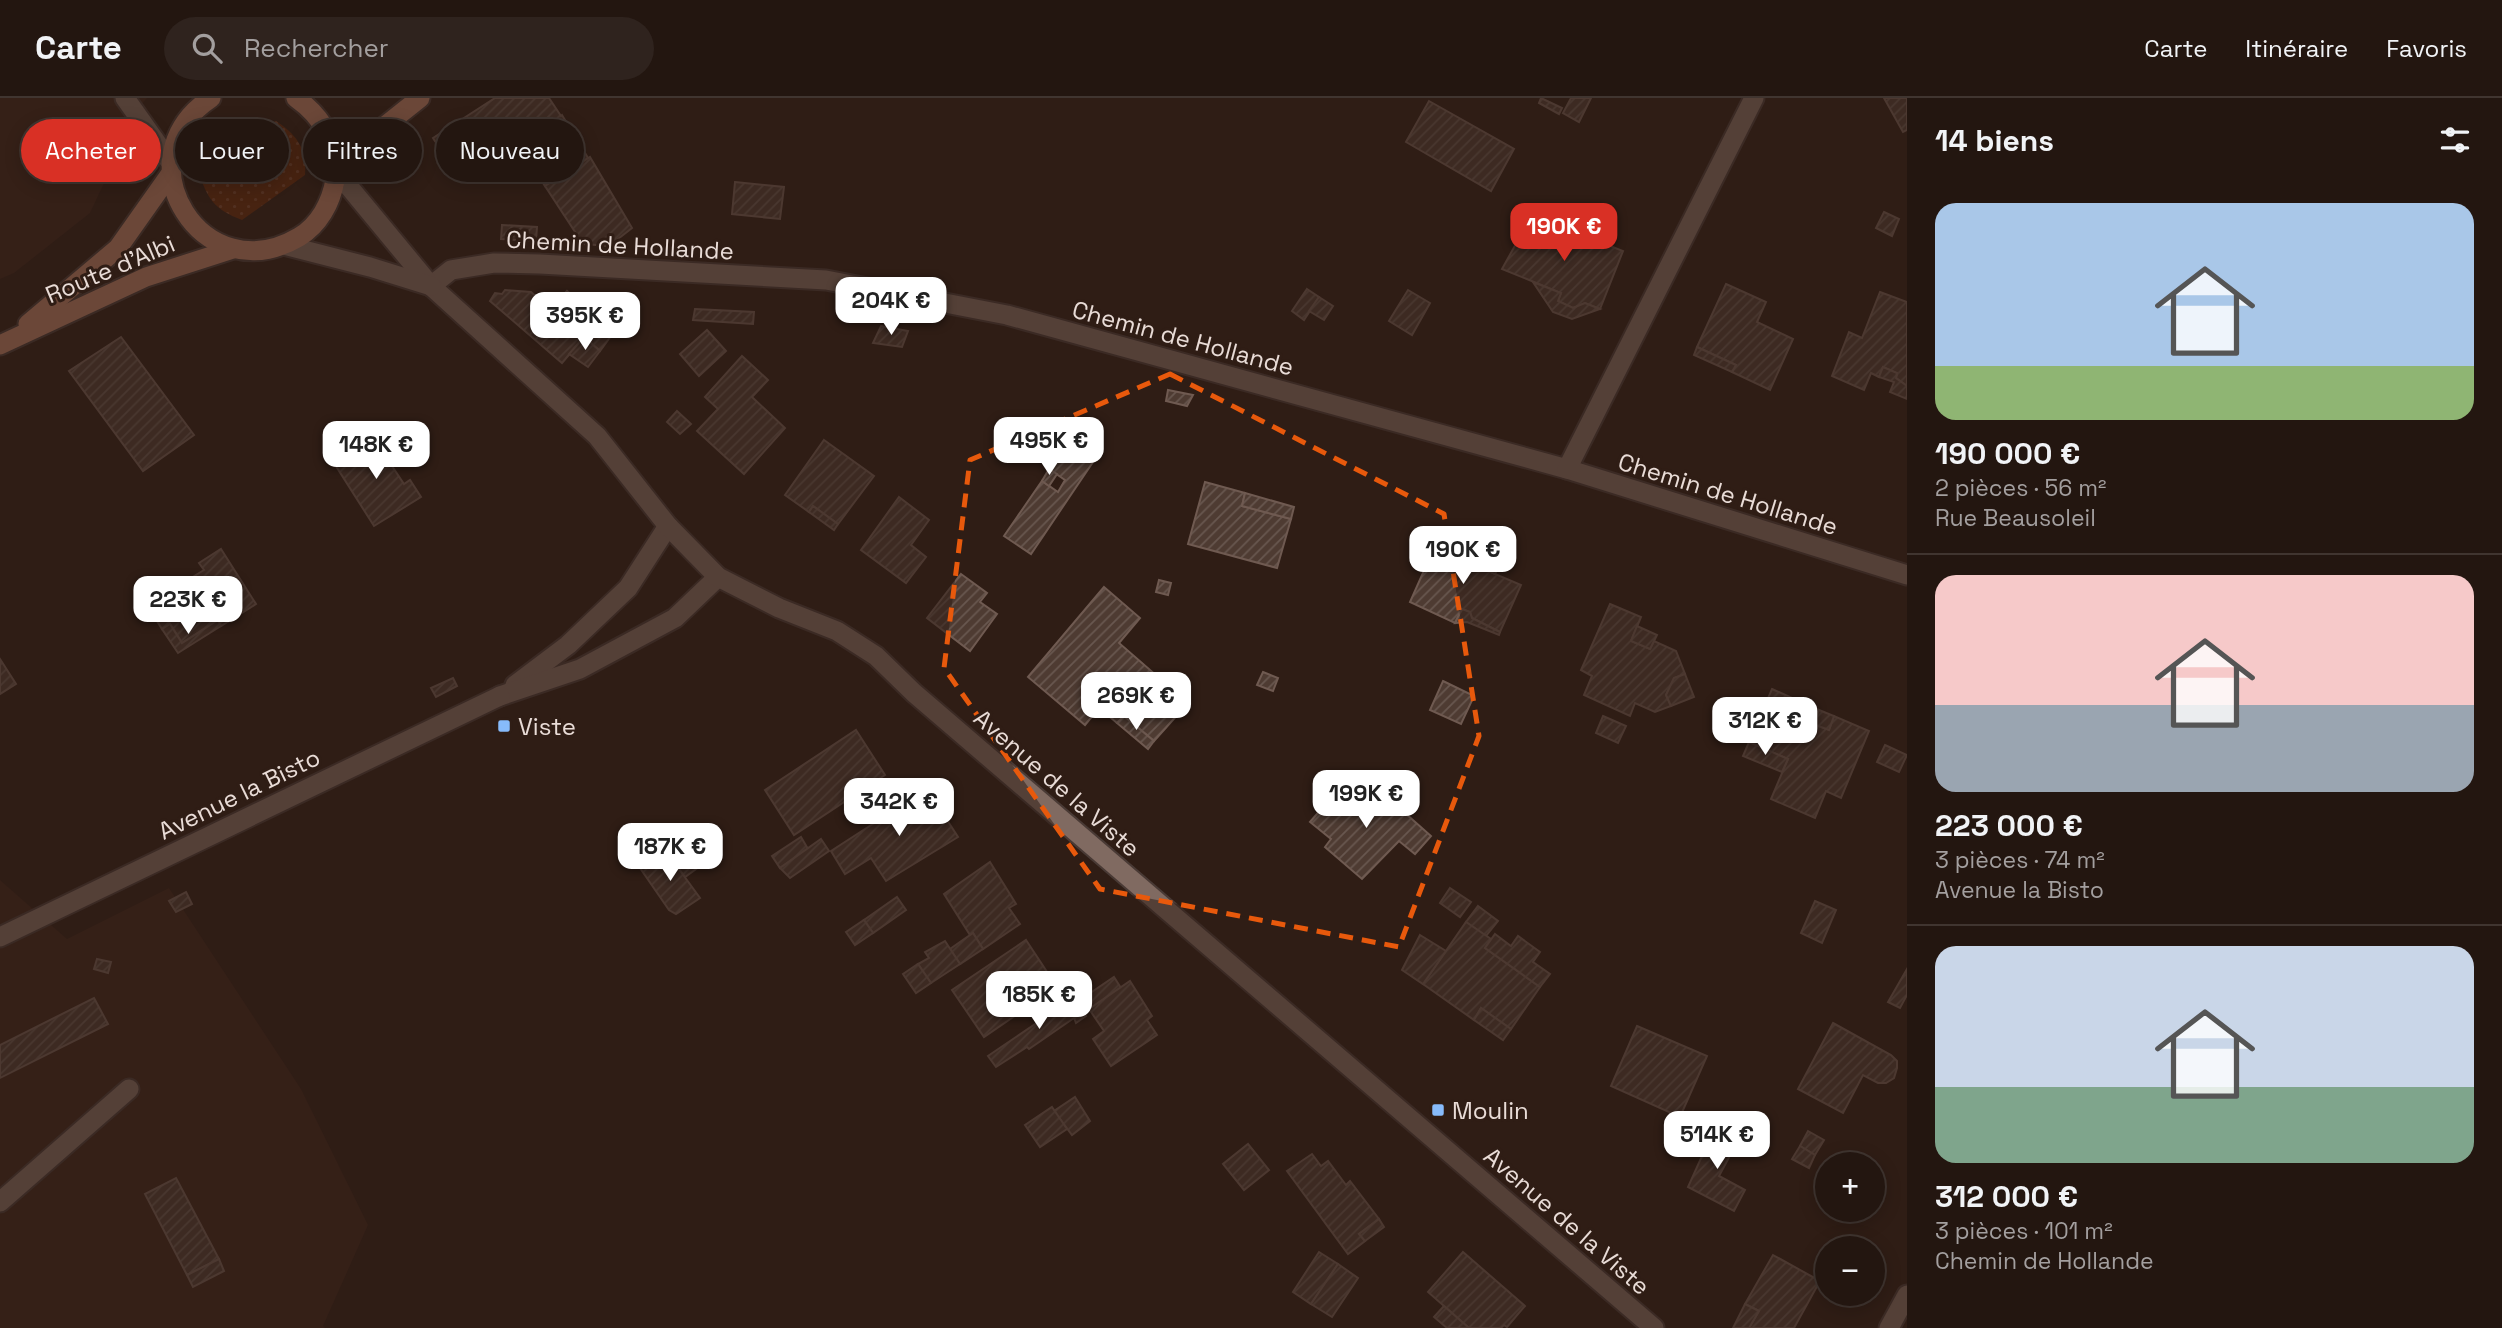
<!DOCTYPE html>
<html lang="fr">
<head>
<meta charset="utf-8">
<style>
	body { margin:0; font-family:"Space Grotesk",sans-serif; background:#2f231e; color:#f1f3f6; height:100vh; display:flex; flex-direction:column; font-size:26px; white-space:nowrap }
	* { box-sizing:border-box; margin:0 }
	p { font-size:23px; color:#a39f9f }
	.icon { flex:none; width:38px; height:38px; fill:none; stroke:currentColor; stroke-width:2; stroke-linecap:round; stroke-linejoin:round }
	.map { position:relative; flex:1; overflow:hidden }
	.panel { display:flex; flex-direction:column; background:#231610; width:595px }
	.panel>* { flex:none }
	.banner { position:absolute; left:21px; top:21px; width:665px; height:63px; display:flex; gap:14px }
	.fabs { position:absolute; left:1815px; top:1054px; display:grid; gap:14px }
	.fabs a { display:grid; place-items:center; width:70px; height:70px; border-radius:50%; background:#231610; box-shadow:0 4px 18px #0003,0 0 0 2px #403530; font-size:35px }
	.price { position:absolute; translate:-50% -60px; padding:0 16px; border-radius:14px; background:#fff; color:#222; font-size:23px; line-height:46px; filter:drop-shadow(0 2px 4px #0008) }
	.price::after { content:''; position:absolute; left:50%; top:42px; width:21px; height:16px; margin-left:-10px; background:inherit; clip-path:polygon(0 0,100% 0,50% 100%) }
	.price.active { background:#d93025; color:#fff }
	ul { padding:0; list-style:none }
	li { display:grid; align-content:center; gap:14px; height:371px; padding:0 28px }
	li+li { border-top:2px solid #403530 }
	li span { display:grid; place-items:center; height:217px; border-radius:21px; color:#555 }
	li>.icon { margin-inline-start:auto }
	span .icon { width:126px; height:126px; fill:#fffc; stroke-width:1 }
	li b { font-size:30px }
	h2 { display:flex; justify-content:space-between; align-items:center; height:84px; padding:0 28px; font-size:30px }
	.tag { padding:0 24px; border-radius:32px; background:#231610; box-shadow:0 4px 18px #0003,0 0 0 2px #403530; font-size:24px; line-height:63px }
	.tag.active { background:#d93025; color:#fff }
	header { display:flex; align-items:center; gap:42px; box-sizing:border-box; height:98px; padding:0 35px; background:#231610; border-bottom:2px solid #403530 }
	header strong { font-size:33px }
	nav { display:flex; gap:38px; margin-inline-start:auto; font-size:24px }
	.search { width:490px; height:63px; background:#2f231e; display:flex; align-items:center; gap:18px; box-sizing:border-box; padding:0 24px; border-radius:38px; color:#a39f9f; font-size:26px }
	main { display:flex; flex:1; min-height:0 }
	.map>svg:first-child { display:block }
	.built { fill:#3c241a }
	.grass { fill:url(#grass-dots) }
	.building { fill:url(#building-hatch); stroke:#6f5a51; stroke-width:2 }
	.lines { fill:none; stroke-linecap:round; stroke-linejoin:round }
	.service-casing { stroke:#493a35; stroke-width:23 }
	.minor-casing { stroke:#493a35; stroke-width:23 }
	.tertiary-casing { stroke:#493a35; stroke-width:23 }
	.primary-casing { stroke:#493a35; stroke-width:23 }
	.service { stroke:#806a61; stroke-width:19 }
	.minor { stroke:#806a61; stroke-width:19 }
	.tertiary { stroke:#806a61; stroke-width:19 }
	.primary { stroke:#b47b63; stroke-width:19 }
	.marked { fill:none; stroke:#e8590c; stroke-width:5; stroke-dasharray:14 9; stroke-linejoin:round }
	.poi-dot { fill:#87bbfb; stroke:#2f1d15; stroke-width:2.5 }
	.labels { text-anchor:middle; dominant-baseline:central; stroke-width:6; stroke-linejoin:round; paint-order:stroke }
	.street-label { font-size:24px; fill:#e9dcd7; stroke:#2f1d15 }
	.poi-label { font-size:24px; fill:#e9dcd7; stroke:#2f1d15; text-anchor:start }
</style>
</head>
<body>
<header>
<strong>Carte</strong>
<div class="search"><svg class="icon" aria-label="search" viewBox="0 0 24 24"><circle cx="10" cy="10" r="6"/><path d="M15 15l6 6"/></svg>Rechercher</div>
<nav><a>Carte</a><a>Itinéraire</a><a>Favoris</a></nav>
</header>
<main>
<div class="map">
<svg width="1907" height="1230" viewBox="0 0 1907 1230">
	<defs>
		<pattern id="grass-dots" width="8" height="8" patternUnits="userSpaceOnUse" patternTransform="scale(1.75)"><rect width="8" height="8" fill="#652a0c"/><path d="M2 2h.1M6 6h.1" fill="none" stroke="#7b482f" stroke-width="1.8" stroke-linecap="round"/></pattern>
		<pattern id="building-hatch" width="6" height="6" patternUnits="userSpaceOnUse" patternTransform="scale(1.75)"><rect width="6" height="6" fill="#4e3b32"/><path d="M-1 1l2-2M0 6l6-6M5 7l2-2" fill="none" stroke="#68574f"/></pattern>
	</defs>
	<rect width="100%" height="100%" fill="#2f1d15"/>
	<g class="built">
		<path d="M0 0H147L105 46V83L90 115 14 175 0 181Z"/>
		<path d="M0 782 67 841 169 790 301 991 368 1127 323 1228 325 1230H0Z"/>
	</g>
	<path class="grass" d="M276 23C297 37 307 51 305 77L242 122C215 112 206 100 199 73 223 52 247 35 276 23Z"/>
	<g class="building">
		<path d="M495 0H549L561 18 562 17 588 60 545 88 520 48 462 84 433 40Z"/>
		<path d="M1541 0 1562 10 1559 16 1539 5Z"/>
		<path d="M1571 0H1591L1579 24 1563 15Z"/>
		<path d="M1884 0H1907V32L1903 34Z"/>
		<path d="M1429 3 1514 51 1491 93 1406 44Z"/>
		<path d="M590 59 632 130 609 148 583 146 545 88Z"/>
		<path d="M735 84 784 89 780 121 732 116Z"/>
		<path d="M1884 114 1899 121 1892 138 1876 130Z"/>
		<path d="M1532 117 1623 153 1600 211 1585 205 1573 210 1558 203 1561 195 1502 171Z"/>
		<path d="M502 127 537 129 536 143 501 141Z"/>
		<path d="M1533 184 1561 195 1558 203 1573 210 1585 205 1600 211 1572 221 1553 214Z"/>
		<path d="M1726 186 1766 204 1757 224 1793 241 1770 292 1732 274 1736 267 1697 249Z"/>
		<path d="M1307 191 1319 199 1304 222 1292 213Z"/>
		<path d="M505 192 531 194 550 211 567 193 614 234 600 253 584 239 562 265 490 203 495 195 502 196Z"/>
		<path d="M1408 192 1430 205 1412 237 1389 223Z"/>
		<path d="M1880 194 1907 204V288L1896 280 1897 275 1883 269 1879 279 1871 275 1864 292 1832 278 1849 234 1862 240Z"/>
		<path d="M1319 199 1333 208 1324 222 1309 213Z"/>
		<path d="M695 211 754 214 753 226 693 222Z"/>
		<path d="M881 228 908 233 902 249 873 245Z"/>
		<path d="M707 232 726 253 699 278 680 256Z"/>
		<path d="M121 239 194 337 143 373 69 273Z"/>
		<path d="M584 239 600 253 588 269 569 256Z"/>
		<path d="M1697 249 1736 267 1732 274 1694 257Z"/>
		<path d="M742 258 768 282 752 299 785 330 744 376 697 333 718 311 705 299Z"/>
		<path d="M1883 269 1897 275 1896 280 1907 288V301L1890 294 1894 284 1879 279Z"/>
		<path d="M1168 292 1193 297 1187 308 1166 303Z"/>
		<path d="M677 313 691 326 680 336 667 324Z"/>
		<path d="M378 338 393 363 390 365 404 386 410 382 421 399 374 428 334 365Z"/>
		<path d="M824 342 874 378 838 426 813 408 809 414 785 397Z"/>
		<path d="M1066 346 1093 364 1031 456 1004 438 1042 383 1058 394 1065 382 1049 371Z"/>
		<path d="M1049 371 1057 376 1049 388 1042 383Z"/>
		<path d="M1205 384 1245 395 1242 408 1291 421 1277 470 1188 446Z"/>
		<path d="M1245 395 1294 409 1291 421 1242 408Z"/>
		<path d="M899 399 929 422 911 447 926 459 906 485 861 452Z"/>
		<path d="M813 408 838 426 834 432 809 414Z"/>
		<path d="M1442 432 1475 447 1467 464 1521 487 1500 534 1472 520 1470 514 1462 511 1455 525 1410 504Z"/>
		<path d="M1475 447 1485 465 1497 472 1495 476 1467 464Z"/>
		<path d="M221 451 256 506 221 528 218 522 182 545 170 526 162 531 147 507 204 472 199 465Z"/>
		<path d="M961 476 987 495 980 504 997 516 970 553 927 520Z"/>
		<path d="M1159 482 1171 485 1168 497 1156 494Z"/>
		<path d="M1104 489 1140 520 1119 545 1188 605 1154 643 1124 618 1117 625 1099 610 1085 627 1028 579Z"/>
		<path d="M1610 506 1641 519 1631 543 1650 551 1654 543 1676 553 1685 576 1674 580 1666 597 1671 608 1655 614 1635 605 1630 618 1584 597 1592 578 1581 572Z"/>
		<path d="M1462 511 1470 514 1472 520 1500 534 1499 537 1467 524 1455 525Z"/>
		<path d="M218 522 221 528 178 555 162 531 170 526 182 545Z"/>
		<path d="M1637 528 1657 537 1650 551 1631 543Z"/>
		<path d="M0 561 16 586 0 596Z"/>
		<path d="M1263 574 1278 580 1273 593 1257 587Z"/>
		<path d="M1685 576 1694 599 1671 608 1666 597 1674 580Z"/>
		<path d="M453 580 457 588 436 599 431 590Z"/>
		<path d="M1443 583 1474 598 1461 626 1430 612Z"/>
		<path d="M1772 591 1819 612 1813 626 1829 632 1834 618 1869 633 1841 700 1826 693 1815 720 1771 701 1788 661 1749 644Z"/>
		<path d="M1819 612 1834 618 1829 632 1813 626Z"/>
		<path d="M1124 618 1154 643 1148 651 1117 625Z"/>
		<path d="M1603 618 1626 628 1618 645 1596 635Z"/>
		<path d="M856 632 885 677 794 737 765 692Z"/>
		<path d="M1749 644 1788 661 1782 674 1743 658Z"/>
		<path d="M1885 647 1907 657 1899 674 1877 664Z"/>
		<path d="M1344 685 1376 713 1388 700 1431 738 1415 756 1399 743 1362 781 1325 749 1331 741 1310 724Z"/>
		<path d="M1372 686 1388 700 1376 713 1360 700Z"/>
		<path d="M927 691 958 739 886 783 871 760 845 776 831 753Z"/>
		<path d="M684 739 703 766 685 779 665 752Z"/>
		<path d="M801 739 808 751 780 770 772 758Z"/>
		<path d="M821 741 829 753 790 780 780 770Z"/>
		<path d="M665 752 700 800 676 816 669 812 640 770Z"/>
		<path d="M990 764 1016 806 1009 810 1020 826 983 851 973 835 970 837 944 796Z"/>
		<path d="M1450 790 1471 804 1460 819 1440 805Z"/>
		<path d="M186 794 192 806 176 814 169 803Z"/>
		<path d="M897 799 906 812 873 835 864 822Z"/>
		<path d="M1815 803 1836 812 1822 845 1801 835Z"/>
		<path d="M1478 808 1498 823 1486 838 1466 824Z"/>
		<path d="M864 822 873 835 855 847 846 834Z"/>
		<path d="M1466 824 1491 841 1485 850 1540 889 1511 931 1481 910 1474 922 1423 886Z"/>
		<path d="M973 835 983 851 960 866 950 851Z"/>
		<path d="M1495 836 1511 848 1518 838 1540 854 1533 864 1550 876 1540 889 1485 850Z"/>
		<path d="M1420 837 1446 853 1423 886 1402 872Z"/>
		<path d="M1026 842 1057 889 984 939 952 892Z"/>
		<path d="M945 843 960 866 931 885 918 866 929 860 925 854Z"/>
		<path d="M97 861 111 864 108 875 94 871Z"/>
		<path d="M918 866 931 885 916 895 903 876Z"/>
		<path d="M1907 871V897L1900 910 1888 904Z"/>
		<path d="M1114 879 1121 890 1085 914 1077 904Z"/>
		<path d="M1130 883 1152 918 1147 922 1157 937 1111 968 1093 941 1104 933 1089 911Z"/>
		<path d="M1075 899 1086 918 1076 925 1074 920 1029 951 1027 949 996 969 988 958Z"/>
		<path d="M94 900 108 926 0 980V947Z"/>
		<path d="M1481 910 1511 931 1503 942 1474 922Z"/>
		<path d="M1833 925 1891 957 1897 963V970L1894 980 1886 985H1878L1863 977 1843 1015 1798 991Z"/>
		<path d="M1637 928 1707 958 1680 1019 1611 988Z"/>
		<path d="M1075 999 1090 1023 1072 1037 1054 1013Z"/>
		<path d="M1052 1009 1067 1031 1040 1049 1025 1027Z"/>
		<path d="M1715 1029 1739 1041 1719 1078 1745 1092 1734 1113 1688 1089Z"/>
		<path d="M1808 1033 1824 1042 1815 1057 1800 1048Z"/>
		<path d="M1248 1046 1269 1072 1244 1092 1223 1066Z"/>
		<path d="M1800 1048 1815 1057 1809 1070 1792 1061Z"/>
		<path d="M1312 1056 1321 1068 1328 1063 1346 1087 1350 1083 1379 1121 1359 1136 1365 1143 1348 1156 1287 1073Z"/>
		<path d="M176 1080 219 1161 187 1177 145 1096Z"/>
		<path d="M1379 1121 1384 1129 1365 1143 1359 1136Z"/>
		<path d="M1319 1154 1338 1166 1311 1206 1293 1194Z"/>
		<path d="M1463 1154 1525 1208 1507 1229 1504 1227 1501 1230H1469L1428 1194Z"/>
		<path d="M1773 1157 1820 1183 1794 1230H1749L1759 1213 1745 1206Z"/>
		<path d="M219 1161 224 1173 193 1189 187 1177Z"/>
		<path d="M1338 1166 1358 1180 1332 1219 1311 1206Z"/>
		<path d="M1745 1206 1759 1213 1749 1230H1733Z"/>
		<path d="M1444 1208 1469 1230H1447L1434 1219Z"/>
	</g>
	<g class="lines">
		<defs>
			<g id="service">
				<path d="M515 587 568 547 628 490 668 428"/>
				<path d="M500 598 580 571 675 520 718 479"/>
				<path d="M0 1104 129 991"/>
			</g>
			<g id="minor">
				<path d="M125 0 171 65"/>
				<path d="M431 188 451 172 494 165 540 166 826 182 1007 217 1567 371 1907 477"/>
				<path d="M1567 371 1754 0"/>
				<path d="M0 839 500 598"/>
				<path d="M1889 1230 1907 1197"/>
			</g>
			<g id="tertiary">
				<path d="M336 73 431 188 597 338 668 428 718 479 779 510 837 533 876 558 914 595 1654 1230"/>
				<path d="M284 147 370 169 431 188"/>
			</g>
			<g id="primary">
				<path d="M211 0C119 61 203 196 299 139 319 127 331 105 335 82 340 48 323 19 296 0"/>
				<path d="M336 67 420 0"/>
				<path d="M28 226 118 150 171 75"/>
				<path d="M0 247 146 179 233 151"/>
			</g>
		</defs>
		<use href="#service" class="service-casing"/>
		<use href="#minor" class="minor-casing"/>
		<use href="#tertiary" class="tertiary-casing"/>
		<use href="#primary" class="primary-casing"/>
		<use href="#service" class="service"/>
		<use href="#minor" class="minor"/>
		<use href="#tertiary" class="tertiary"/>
		<use href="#primary" class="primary"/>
	</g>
	<path d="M0 0H1907V1230H0ZM1170 276 1444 416 1479 638 1399 849 1100 791 944 570 970 362Z" fill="#2f1d15" fill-opacity=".55" fill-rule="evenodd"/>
	<path class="marked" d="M1170 276 1444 416 1479 638 1399 849 1100 791 944 570 970 362Z"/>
	<g class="poi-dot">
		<rect x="497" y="621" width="14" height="14" rx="3.5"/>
		<rect x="1431" y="1005" width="14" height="14" rx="3.5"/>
	</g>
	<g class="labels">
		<g class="street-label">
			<text transform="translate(620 147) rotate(3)">Chemin de Hollande</text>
			<text transform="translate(110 171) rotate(-23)">Route d'Albi</text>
			<text transform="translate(1183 240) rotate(15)">Chemin de Hollande</text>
			<text transform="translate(1728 396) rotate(17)">Chemin de Hollande</text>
			<text transform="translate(1057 685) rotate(41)">Avenue de la Viste</text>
			<text transform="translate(239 696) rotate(-26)">Avenue la Bisto</text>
			<text transform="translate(1567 1123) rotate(41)">Avenue de la Viste</text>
		</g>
		<g class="poi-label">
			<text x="518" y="628">Viste</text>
			<text x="1452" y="1012">Moulin</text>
		</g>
	</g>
</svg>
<div class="fabs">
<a>+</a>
<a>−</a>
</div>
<b class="price active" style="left:1564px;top:165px">190K €</b>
<b class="price" style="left:891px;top:239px">204K €</b>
<b class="price" style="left:585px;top:254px">395K €</b>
<b class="price" style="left:1049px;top:379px">495K €</b>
<b class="price" style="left:376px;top:383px">148K €</b>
<b class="price" style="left:1463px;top:488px">190K €</b>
<b class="price" style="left:188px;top:538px">223K €</b>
<b class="price" style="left:1136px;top:634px">269K €</b>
<b class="price" style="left:1765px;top:659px">312K €</b>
<b class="price" style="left:1366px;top:732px">199K €</b>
<b class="price" style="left:899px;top:740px">342K €</b>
<b class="price" style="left:670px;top:785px">187K €</b>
<b class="price" style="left:1039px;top:933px">185K €</b>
<b class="price" style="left:1717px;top:1073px">514K €</b>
<div class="banner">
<a class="tag active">Acheter</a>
<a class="tag">Louer</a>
<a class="tag">Filtres</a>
<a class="tag">Nouveau</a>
</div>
</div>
<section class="panel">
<h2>14 biens<svg class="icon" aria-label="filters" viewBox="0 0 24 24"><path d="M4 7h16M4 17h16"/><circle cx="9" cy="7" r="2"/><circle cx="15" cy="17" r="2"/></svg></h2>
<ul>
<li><span style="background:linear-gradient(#a9c7e8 75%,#8fb573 0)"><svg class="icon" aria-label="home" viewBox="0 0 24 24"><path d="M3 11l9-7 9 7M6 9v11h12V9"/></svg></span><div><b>190 000 €</b><p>2 pièces · 56 m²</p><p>Rue Beausoleil</p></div></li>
<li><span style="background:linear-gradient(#f6c9c9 60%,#9aa5b1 0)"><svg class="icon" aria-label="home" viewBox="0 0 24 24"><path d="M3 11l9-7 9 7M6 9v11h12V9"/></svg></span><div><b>223 000 €</b><p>3 pièces · 74 m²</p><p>Avenue la Bisto</p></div></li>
<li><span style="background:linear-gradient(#c9d6e8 65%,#7fa58c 0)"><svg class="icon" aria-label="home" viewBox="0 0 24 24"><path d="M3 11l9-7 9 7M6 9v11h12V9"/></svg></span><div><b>312 000 €</b><p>3 pièces · 101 m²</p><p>Chemin de Hollande</p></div></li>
</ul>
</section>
</main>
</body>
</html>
